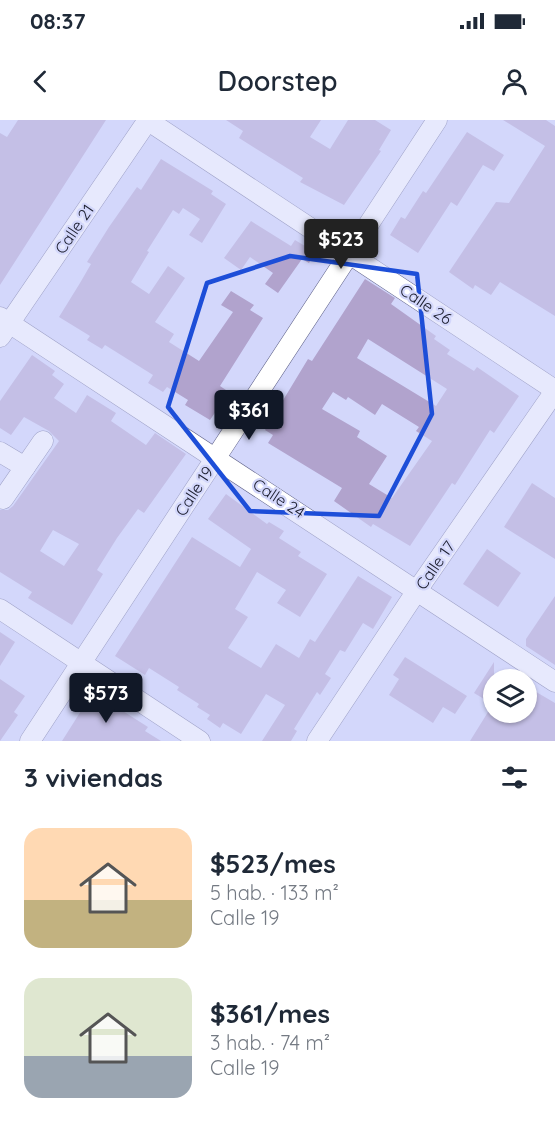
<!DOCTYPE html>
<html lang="es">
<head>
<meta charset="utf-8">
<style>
	body { margin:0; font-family:Quicksand,sans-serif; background:#f2f2f3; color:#1f2937; height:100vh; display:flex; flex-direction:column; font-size:22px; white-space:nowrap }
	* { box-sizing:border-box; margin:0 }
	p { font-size:20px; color:#747a83 }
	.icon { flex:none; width:33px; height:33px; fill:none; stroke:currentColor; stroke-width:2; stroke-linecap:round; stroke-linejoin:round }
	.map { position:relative; height:621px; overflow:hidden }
	.side { display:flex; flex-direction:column; background:#fff; flex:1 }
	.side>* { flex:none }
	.fabs { position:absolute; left:483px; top:549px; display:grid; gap:12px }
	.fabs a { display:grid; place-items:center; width:54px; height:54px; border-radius:50%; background:#fff; box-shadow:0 2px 4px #0004; font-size:30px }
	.price { position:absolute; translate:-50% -51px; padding:0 14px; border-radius:6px; background:#111827; color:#fff; font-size:20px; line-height:39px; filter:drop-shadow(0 2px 3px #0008) }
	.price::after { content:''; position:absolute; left:50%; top:36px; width:18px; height:14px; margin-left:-9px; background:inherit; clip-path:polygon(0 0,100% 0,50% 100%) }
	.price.selected { background:#222; color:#fff }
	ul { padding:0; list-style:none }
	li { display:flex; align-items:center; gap:18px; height:150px; padding:0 24px }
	li span { display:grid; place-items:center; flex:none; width:168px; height:120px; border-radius:18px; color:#555 }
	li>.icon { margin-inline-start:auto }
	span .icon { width:72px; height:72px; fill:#fffc; stroke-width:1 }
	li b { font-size:26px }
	h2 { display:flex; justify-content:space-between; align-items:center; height:72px; padding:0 24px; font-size:26px }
	.status { display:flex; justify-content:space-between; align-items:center; height:42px; padding:0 30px; background:#fff; direction:ltr }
	.status svg { height:16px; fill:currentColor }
	header { display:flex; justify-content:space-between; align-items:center; height:78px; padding:0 24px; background:#fff; font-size:27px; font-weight:600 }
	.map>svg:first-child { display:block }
	.building { fill:#b1a3cd; fill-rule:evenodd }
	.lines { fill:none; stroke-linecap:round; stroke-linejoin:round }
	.minor-casing { stroke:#5f6289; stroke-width:21 }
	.minor { stroke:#fff; stroke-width:20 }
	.marked { fill:none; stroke:#1d4ed8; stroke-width:4.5; stroke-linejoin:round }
	.labels { text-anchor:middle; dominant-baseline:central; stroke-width:4.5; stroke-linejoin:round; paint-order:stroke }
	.street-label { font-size:16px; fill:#181a2a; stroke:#d3d7fb }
</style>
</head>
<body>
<div class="status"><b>08:37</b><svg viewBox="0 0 49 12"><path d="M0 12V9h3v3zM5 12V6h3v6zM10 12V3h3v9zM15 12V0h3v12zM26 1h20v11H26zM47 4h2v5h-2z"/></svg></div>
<header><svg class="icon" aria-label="back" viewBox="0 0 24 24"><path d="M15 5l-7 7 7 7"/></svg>Doorstep<svg class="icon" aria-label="person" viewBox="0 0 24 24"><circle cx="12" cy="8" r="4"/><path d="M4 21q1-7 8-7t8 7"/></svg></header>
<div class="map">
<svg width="555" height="621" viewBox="0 0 555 621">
	<rect width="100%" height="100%" fill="#d3d7fb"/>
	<g class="building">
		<path d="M18 0H106L0 165V13L7 17Z"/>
		<path d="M226 0H321L310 17 330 29 348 0H375L391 10 379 30 381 31 344 85 300 62 303 58 239 18 243 11Z"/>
		<path d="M503 0H546L555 6V196L500 162 491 175 475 165 473 169 449 152 496 82 509 83 545 26Z"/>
		<path d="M467 12 504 35 494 51 483 45 457 86 451 82 418 133 390 115 401 97 405 99 423 71 426 73Z"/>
		<path d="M161 39 213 71 211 74 226 84 202 123 189 115 200 99 183 88 179 94 173 90 147 131 149 132 131 162 149 174 168 146 185 158 155 202 174 214 169 222 199 241 233 192 221 185 231 171 254 185 250 190 263 198 220 266 229 272 210 300 185 285 188 280 167 267 163 272 148 263 153 255 105 225 102 229 87 220 90 216 59 197 80 163 91 144 87 142 109 107 137 67 141 70Z"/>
		<path d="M251 101 291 126 295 120 315 132 309 143 302 139 278 173 265 164 273 153 250 137 241 150 224 138Z"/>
		<path d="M365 159 395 178 391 184 436 216 434 219 450 230 447 234 474 251 477 247 519 276 494 313 490 310 455 365 452 363 410 426 373 404 371 407 334 381 342 368 268 323 273 315 265 310 308 239 312 241ZM368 219 447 269 436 286 357 238ZM333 272 346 280 348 277 375 295 382 284 419 307 416 311 432 321 392 378 369 364 387 336 357 317 360 311 322 289Z"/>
		<path d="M32 235 55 251 52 255 64 264 54 278 76 293 87 275 116 293 111 301 146 325 155 313 186 334 144 393 138 389 117 418 97 450 103 454 72 505 28 478 32 472 0 452V390H8L13 386 59 321 49 311 24 297 11 315 0 308V281ZM53 410 79 424 64 446 40 431Z"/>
		<path d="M532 363 555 378V439L504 407Z"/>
		<path d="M226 374 267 404 269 402 284 411 279 418 301 432 298 436 327 454 300 497 277 483 286 470 257 452 235 489 248 497 228 528 261 548 276 524 299 538 310 519 315 522 358 456 392 477 373 509 363 503 345 532 340 530 325 554 331 558 320 575 317 572 294 609 297 611 291 621H262L285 585 266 574 241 614 223 603 220 608 207 599 210 595 197 587 199 584 177 570 179 567 149 548 145 555 115 536 192 417 240 447 251 429 208 399Z"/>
		<path d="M487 429 521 453 498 487 463 464Z"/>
		<path d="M555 476V545L526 526V519Z"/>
		<path d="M0 512 15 522 0 546Z"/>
		<path d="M405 537 467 576 455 594 443 587 433 603 389 575 399 559 393 555Z"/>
		<path d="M494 542V585L474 573Z"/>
		<path d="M0 559 25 576 14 592 18 595 0 621Z"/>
		<path d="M526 566 555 583V621H470L488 592H526Z"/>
		<path d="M93 572 148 607 145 611 161 621H62Z"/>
	</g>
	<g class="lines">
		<defs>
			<g id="minor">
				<path d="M147 0 555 270"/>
				<path d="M0 197 555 562"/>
				<path d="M0 217 148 0"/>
				<path d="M0 332 25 347"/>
				<path d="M3 379 43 321"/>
				<path d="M0 489 200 621"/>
				<path d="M30 621 437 0"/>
				<path d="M317 621 418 469 555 271"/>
			</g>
		</defs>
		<use href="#minor" class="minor-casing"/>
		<use href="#minor" class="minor"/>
	</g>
	<path d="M0 0H555V621H0ZM290 136 417 154 432 294 379 396 250 391 168 287 207 163Z" fill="#d3d7fb" fill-opacity=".55" fill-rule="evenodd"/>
	<path class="marked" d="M290 136 417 154 432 294 379 396 250 391 168 287 207 163Z"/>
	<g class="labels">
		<g class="street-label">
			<text transform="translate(74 109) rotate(-56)">Calle 21</text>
			<text transform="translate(426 184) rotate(34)">Calle 26</text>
			<text transform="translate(194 371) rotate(-57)">Calle 19</text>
			<text transform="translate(279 378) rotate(33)">Calle 24</text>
			<text transform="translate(435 445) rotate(-55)">Calle 17</text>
		</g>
	</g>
</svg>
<div class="fabs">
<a><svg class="icon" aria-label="layers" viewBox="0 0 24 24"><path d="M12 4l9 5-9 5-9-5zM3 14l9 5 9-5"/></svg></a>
</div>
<b class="price selected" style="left:341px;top:150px">$523</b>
<b class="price" style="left:249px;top:321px">$361</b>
<b class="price" style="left:106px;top:604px">$573</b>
</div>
<section class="side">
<h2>3 viviendas<svg class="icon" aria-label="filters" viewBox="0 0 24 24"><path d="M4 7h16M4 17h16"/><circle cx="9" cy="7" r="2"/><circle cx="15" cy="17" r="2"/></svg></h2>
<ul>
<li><span style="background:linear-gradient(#ffd9b3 60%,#c2b280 0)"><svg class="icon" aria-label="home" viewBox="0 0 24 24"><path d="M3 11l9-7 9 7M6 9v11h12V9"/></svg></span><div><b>$523/mes</b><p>5 hab. · 133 m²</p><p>Calle 19</p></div></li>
<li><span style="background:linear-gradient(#dfe7d0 65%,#9aa5b1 0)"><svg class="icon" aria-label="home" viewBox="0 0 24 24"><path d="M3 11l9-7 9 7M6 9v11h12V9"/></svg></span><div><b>$361/mes</b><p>3 hab. · 74 m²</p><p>Calle 19</p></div></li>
</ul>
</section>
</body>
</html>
